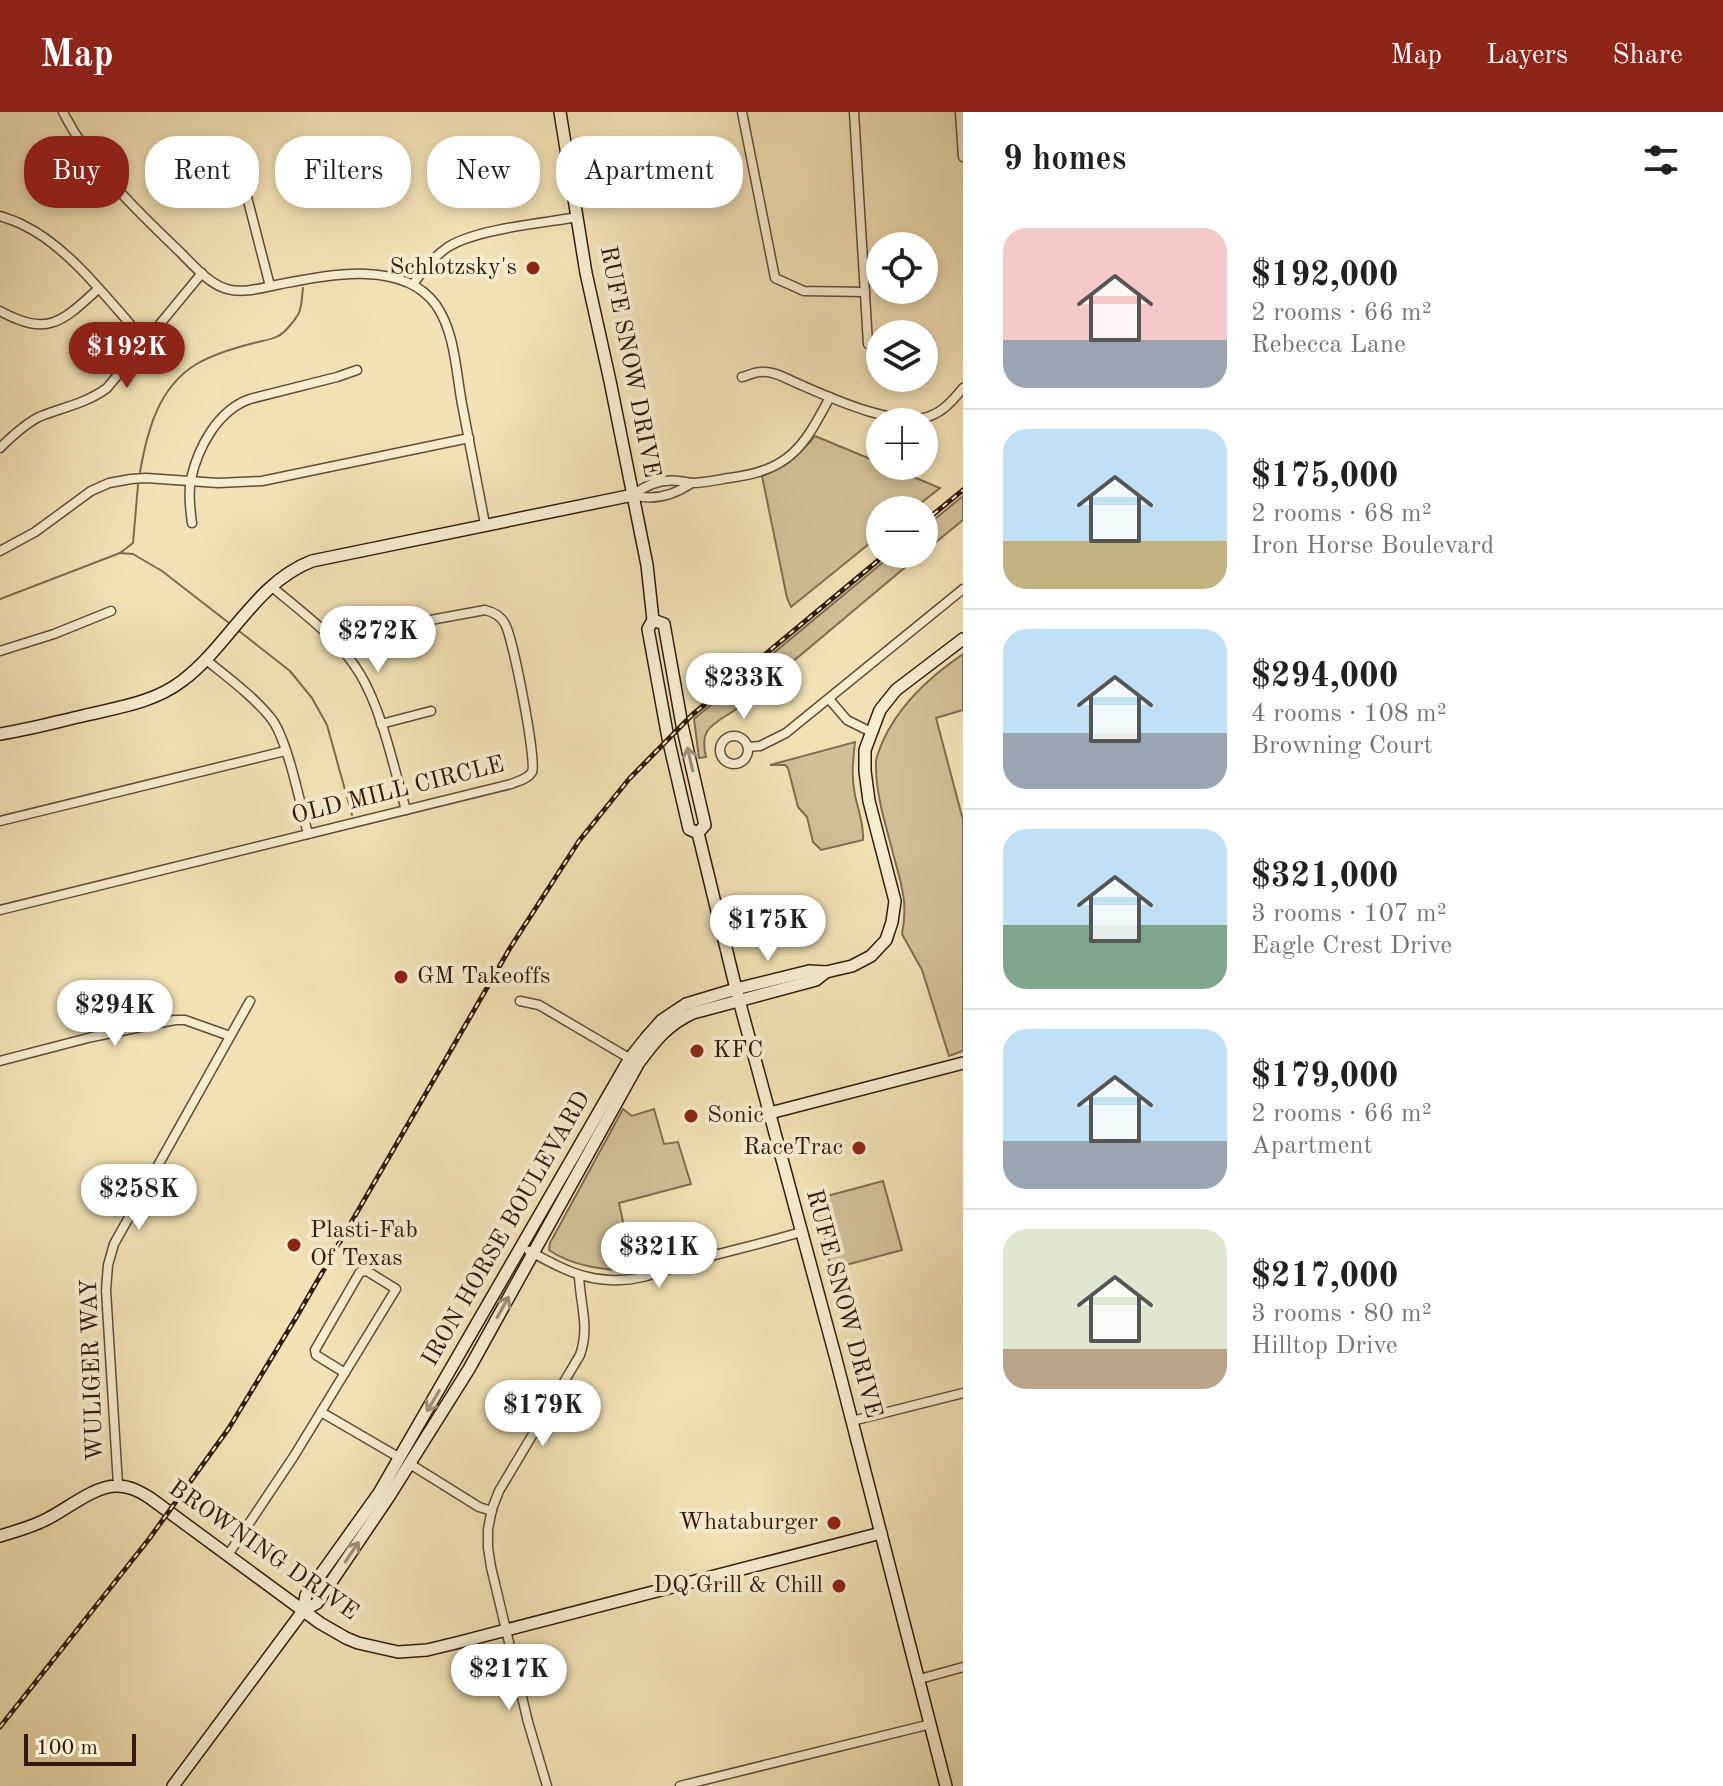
<!DOCTYPE html>
<html lang="en">
<head>
<meta charset="utf-8">
<style>
	body { margin:0; font-family:"Old Standard TT",serif; background:#f6f6f6; color:#202124; height:100vh; display:flex; flex-direction:column; font-size:30px; white-space:nowrap }
	* { box-sizing:border-box; margin:0 }
	p { font-size:26px; color:#757577 }
	.icon { flex:none; width:44px; height:44px; fill:none; stroke:currentColor; stroke-width:2; stroke-linecap:round; stroke-linejoin:round }
	.map { position:relative; flex:1; overflow:hidden }
	.drawer { display:flex; flex-direction:column; background:#fff; width:760px }
	.drawer>* { flex:none }
	.top-card { position:absolute; left:24px; top:24px; width:760px; height:72px; display:flex; gap:16px }
	.tools { position:absolute; left:866px; top:120px; display:grid; gap:16px }
	.tools a { display:grid; place-items:center; width:72px; height:72px; border-radius:50%; background:#fff; box-shadow:0 4px 12px #0003; font-size:40px }
	.scale { position:absolute; left:24px; bottom:20px; width:112px; box-sizing:border-box; padding-left:8px; border:4px solid #321b0d; border-top:0; font-size:22px; line-height:28px; white-space:nowrap; color:#321b0d; -webkit-text-stroke:6px #f6ecce; paint-order:stroke }
	.price { position:absolute; translate:-50% -68px; padding:0 18px; border-radius:28px; background:#fff; color:#222; font-size:26px; line-height:52px; filter:drop-shadow(0 2px 4px #0008) }
	.price::after { content:''; position:absolute; left:50%; top:48px; width:24px; height:18px; margin-left:-12px; background:inherit; clip-path:polygon(0 0,100% 0,50% 100%) }
	.price.selected { background:#8f2418; color:#fff }
	ul { padding:0; list-style:none }
	li { display:flex; align-items:center; gap:24px; height:200px; padding:0 40px }
	li+li { border-top:2px solid #e0e0e0 }
	li span { display:grid; place-items:center; flex:none; width:224px; height:160px; border-radius:24px; color:#555 }
	li>.icon { margin-inline-start:auto }
	span .icon { width:96px; height:96px; fill:#fffc; stroke-width:1 }
	li b { font-size:34px }
	h2 { display:flex; justify-content:space-between; align-items:center; height:96px; padding:0 40px; font-size:34px }
	.pill { padding:0 28px; border-radius:32px; background:#fff; box-shadow:0 4px 12px #0003; font-size:28px; line-height:72px }
	.pill.selected { background:#8f2418; color:#fff }
	header { display:flex; align-items:center; gap:48px; box-sizing:border-box; height:112px; padding:0 40px; background:#8f2418; color:#fff }
	header strong { font-size:38px }
	nav { display:flex; gap:44px; margin-inline-start:auto; font-size:28px }
	main { display:flex; flex:1; min-height:0 }
	.map>svg:first-child { display:block }
	.green { fill:#d1bf98; stroke:#826d52; stroke-width:2 }
	.lines { fill:none; stroke-linecap:round; stroke-linejoin:round }
	.stream { stroke:#7e6a4f; stroke-width:2 }
	.street-casing { stroke:#624c37; stroke-width:11 }
	.secondary-casing { stroke:#321b0d; stroke-width:14 }
	.street { stroke:#f6ecce; stroke-width:8 }
	.secondary { stroke:#f6ecce; stroke-width:11 }
	.rail-casing { stroke:#321b0d; stroke-width:5 }
	.rail { stroke:#f6ecce; stroke-width:2; stroke-dasharray:6; stroke-linecap:butt }
	.oneway { stroke:#9e8e77 }
	.poi-dot { fill:#8f2418; stroke:#f6ecce; stroke-width:3 }
	.labels { text-anchor:middle; dominant-baseline:central; stroke-width:8; stroke-linejoin:round; paint-order:stroke }
	.poi-label { font-size:24px; fill:#321b0d; stroke:#f6ecce; text-anchor:end }
	.street-label { font-size:24px; fill:#321b0d; stroke:#f6ecce }
</style>
</head>
<body>
<header>
<strong>Map</strong>
<nav><a>Map</a><a>Layers</a><a>Share</a></nav>
</header>
<main>
<div class="map">
<svg width="963" height="1674" viewBox="0 0 963 1674">
	<rect width="100%" height="100%" fill="#f1e1b4"/>
	<filter id="stains"><feTurbulence type="fractalNoise" baseFrequency=".0025" numOctaves="4"/><feColorMatrix values="0 0 0 0 .2 0 0 0 0 .09 0 0 0 0 .02 0 0 0 .5 -.17"/></filter>
	<radialGradient id="worn" r=".72"><stop offset=".6" stop-color="#630" stop-opacity="0"/><stop offset="1" stop-color="#630" stop-opacity=".3"/></radialGradient>
	<g class="green">
		<path d="M815 324 880 351V354H887L940 376 912 398H880V423L791 495 787 486 762 364C785 355 800 343 815 324Z"/>
		<path d="M963 384V408L924 440V416Z"/>
		<path d="M893 442H921L735 598C713 613 699 615 706 645L699 646 694 607Z"/>
		<path d="M963 542V598L936 606 963 708V939L949 944 922 858 902 822C908 792 902 774 894 745 886 713 875 682 876 649 877 642 880 637 882 631 898 594 929 565 963 542Z"/>
		<path d="M855 630C853 649 851 664 855 683 858 698 864 712 863 728L821 738 813 730 807 705 798 695 788 656 785 653H770Z"/>
		<path d="M623 997 632 1004 654 997 664 1032 678 1030 691 1072 619 1091 633 1156C609 1161 570 1153 549 1138L550 1131Z"/>
		<path d="M883 1069 902 1138 831 1157 816 1087Z"/>
	</g>
	<g class="lines">
		<g class="stream">
			<path d="M140 360C147 320 158 276 195 253 213 242 234 236 254 231 261 229 271 228 278 224 285 221 295 208 299 201 302 193 302 184 303 176"/>
			<path d="M120 441 133 431 138 373"/>
			<path d="M0 487 120 441 133 442 162 459 229 511"/>
			<path d="M239 519 290 559 312 586 327 613 352 703"/>
		</g>
		<defs>
			<g id="street">
				<path d="M63 0C91 55 136 98 180 140 193 153 209 172 227 177 245 182 264 175 281 172 328 163 403 147 436 193 455 220 456 260 462 292 470 332 477 372 485 412"/>
				<path d="M742 0 775 166 804 179 865 180"/>
				<path d="M854 0 868 232"/>
				<path d="M960 0 963 45"/>
				<path d="M233 31 270 174"/>
				<path d="M0 104C8 107 16 109 23 113 70 135 111 192 146 230"/>
				<path d="M413 172C423 159 433 145 448 135 476 117 543 111 578 105"/>
				<path d="M0 199C48 225 62 210 98 177"/>
				<path d="M742 265C748 264 754 260 760 260 773 258 789 268 801 273 831 286 899 317 930 304 944 299 954 287 963 276"/>
				<path d="M0 336C12 324 26 311 41 304 64 295 87 291 107 276L202 161"/>
				<path d="M633 383C646 373 662 367 679 369 680 369 691 371 692 371 704 371 717 368 729 366 790 358 803 336 830 285"/>
				<path d="M633 383C653 389 674 383 692 371"/>
				<path d="M192 411C190 397 188 381 191 367 198 335 218 298 250 287L337 265 357 258"/>
				<path d="M0 439 35 420 91 379 109 371 131 367 146 366 218 371 262 369 469 326"/>
				<path d="M272 475C303 501 339 527 360 562 382 598 394 657 406 698"/>
				<path d="M0 539 54 522 111 499"/>
				<path d="M205 547C227 565 252 583 270 605 287 624 301 695 308 722"/>
				<path d="M829 587 847 608 871 620"/>
				<path d="M381 612 431 599"/>
				<circle cx="734" cy="638" r="14"/>
				<path d="M748 635 760 634 786 621 963 477"/>
				<path d="M0 709 285 639"/>
				<path d="M0 798 511 672C518 669 528 667 532 660 537 649 513 526 505 512 501 504 493 500 485 498L376 518 342 538"/>
				<path d="M520 889 539 893 634 949"/>
				<path d="M0 949 92 925 175 908H185L230 924"/>
				<path d="M529 1139C556 1153 578 1167 610 1168 642 1170 669 1156 700 1147 733 1138 768 1130 801 1120"/>
				<path d="M321 1300 400 1346"/>
				<path d="M852 1309 963 1281"/>
				<path d="M410 1352 479 1395 492 1399"/>
				<path d="M118 1373 106 1178 108 1153 114 1132 250 889"/>
				<path d="M228 1443 294 1344 396 1177 367 1159 360 1160 315 1238 316 1243 345 1261"/>
				<path d="M920 1567 963 1555"/>
				<path d="M547 1674 528 1610 491 1455 488 1436V1417L492 1397 499 1379 580 1243C590 1214 580 1193 579 1163"/>
				<path d="M680 1674 931 1612"/>
			</g>
			<g id="secondary">
				<path d="M560 0 586 161 610 269 647 453 653 508 648 517 668 626 689 717 698 721 736 877 836 1247 946 1674"/>
				<path d="M653 508 664 512 682 613 705 713 698 721"/>
				<path d="M0 622C26 618 52 611 78 605 113 596 152 592 182 569 229 534 255 471 312 449L633 383"/>
				<path d="M770 1001 963 951"/>
				<path d="M0 1424C16 1419 32 1415 47 1407 67 1397 93 1375 115 1374 128 1373 139 1379 150 1386L320 1511 346 1526 358 1531 398 1540 427 1538 460 1530 881 1421"/>
				<path d="M303 1499 317 1491 388 1386 469 1257 638 952C654 930 668 912 693 901L816 868 826 860"/>
				<path d="M173 1674 303 1499 306 1483 379 1381 630 946 646 926 662 908 686 892 736 877 809 859 826 860 852 854 871 844 886 828 892 810 895 789 869 689 865 659V638L880 598 896 578 963 527"/>
			</g>
		</defs>
		<use href="#street" class="street-casing"/>
		<use href="#secondary" class="secondary-casing"/>
		<use href="#street" class="street"/>
		<use href="#secondary" class="secondary"/>
		<defs>
			<g id="rail">
				<path d="M924 410 963 378"/>
				<path d="M0 1615 149 1427 229 1316 297 1204 510 836 579 729 629 667 692 603 886 442"/>
			</g>
		</defs>
		<use href="#rail" class="rail-casing"/>
		<use href="#rail" class="rail"/>
	</g>
	<defs><path id="oneway-shaft" d="M-6 0H5M1.5-3L5.5 0L1.5 3" fill="none" stroke-width="1.6" stroke-linecap="round" stroke-linejoin="round" transform="scale(2)"/></defs>
	<g class="oneway">
		<use href="#oneway-shaft" transform="translate(690 647) rotate(-103)"/>
		<use href="#oneway-shaft" transform="translate(503 1195) rotate(-61)"/>
		<use href="#oneway-shaft" transform="translate(433 1289) rotate(121)"/>
		<use href="#oneway-shaft" transform="translate(352 1440) rotate(-56)"/>
	</g>
	<g class="poi-dot">
		<circle cx="533" cy="156" r="8"/>
		<circle cx="401" cy="865" r="8"/>
		<circle cx="697" cy="939" r="8"/>
		<circle cx="691" cy="1004" r="8"/>
		<circle cx="859" cy="1036" r="8"/>
		<circle cx="294" cy="1133" r="8"/>
		<circle cx="834" cy="1411" r="8"/>
		<circle cx="839" cy="1474" r="8"/>
	</g>
	<g class="labels">
		<g class="poi-label">
			<text x="517" y="156">Schlotzsky's</text>
			<text x="417" y="865" text-anchor="start">GM Takeoffs</text>
			<text x="713" y="939" text-anchor="start">KFC</text>
			<text x="707" y="1004" text-anchor="start">Sonic</text>
			<text x="843" y="1036">RaceTrac</text>
			<text x="310" y="1119" text-anchor="start">Plasti-Fab<tspan x="310" dy="28">Of Texas</tspan></text>
			<text x="818" y="1411">Whataburger</text>
			<text x="823" y="1474">DQ Grill &amp; Chill</text>
		</g>
		<g class="street-label">
			<text transform="translate(629 250) rotate(79)">RUFE SNOW DRIVE</text>
			<text transform="translate(398 679) rotate(-14)">OLD MILL CIRCLE</text>
			<text transform="translate(507 1117) rotate(-60)">IRON HORSE BOULEVARD</text>
			<text transform="translate(843 1192) rotate(75)">RUFE SNOW DRIVE</text>
			<text transform="translate(93 1258) rotate(-92)">WULIGER WAY</text>
			<text transform="translate(263 1439) rotate(35)">BROWNING DRIVE</text>
		</g>
	</g>
	<rect width="100%" height="100%" filter="url(#stains)"/>
	<rect width="100%" height="100%" fill="url(#worn)"/>
</svg>
<div class="tools">
<a><svg class="icon" aria-label="locate" viewBox="0 0 24 24"><circle cx="12" cy="12" r="6"/><path d="M12 2v4M12 18v4M2 12h4M18 12h4"/></svg></a>
<a><svg class="icon" aria-label="layers" viewBox="0 0 24 24"><path d="M12 4l9 5-9 5-9-5zM3 14l9 5 9-5"/></svg></a>
<a>+</a>
<a>−</a>
</div>
<div class="scale">100 m</div>
<b class="price selected" style="left:127px;top:278px">$192K</b>
<b class="price" style="left:378px;top:562px">$272K</b>
<b class="price" style="left:744px;top:609px">$233K</b>
<b class="price" style="left:768px;top:851px">$175K</b>
<b class="price" style="left:115px;top:936px">$294K</b>
<b class="price" style="left:139px;top:1120px">$258K</b>
<b class="price" style="left:659px;top:1178px">$321K</b>
<b class="price" style="left:543px;top:1336px">$179K</b>
<b class="price" style="left:509px;top:1600px">$217K</b>
<div class="top-card">
<a class="pill selected">Buy</a>
<a class="pill">Rent</a>
<a class="pill">Filters</a>
<a class="pill">New</a>
<a class="pill">Apartment</a>
</div>
</div>
<section class="drawer">
<h2>9 homes<svg class="icon" aria-label="filters" viewBox="0 0 24 24"><path d="M4 7h16M4 17h16"/><circle cx="9" cy="7" r="2"/><circle cx="15" cy="17" r="2"/></svg></h2>
<ul>
<li><span style="background:linear-gradient(#f6c9c9 70%,#9aa5b1 0)"><svg class="icon" aria-label="home" viewBox="0 0 24 24"><path d="M3 11l9-7 9 7M6 9v11h12V9"/></svg></span><div><b>$192,000</b><p>2 rooms · 66 m²</p><p>Rebecca Lane</p></div></li>
<li><span style="background:linear-gradient(#bfe0f5 70%,#c2b280 0)"><svg class="icon" aria-label="home" viewBox="0 0 24 24"><path d="M3 11l9-7 9 7M6 9v11h12V9"/></svg></span><div><b>$175,000</b><p>2 rooms · 68 m²</p><p>Iron Horse Boulevard</p></div></li>
<li><span style="background:linear-gradient(#bfe0f5 65%,#9aa5b1 0)"><svg class="icon" aria-label="home" viewBox="0 0 24 24"><path d="M3 11l9-7 9 7M6 9v11h12V9"/></svg></span><div><b>$294,000</b><p>4 rooms · 108 m²</p><p>Browning Court</p></div></li>
<li><span style="background:linear-gradient(#bfe0f5 60%,#7fa58c 0)"><svg class="icon" aria-label="home" viewBox="0 0 24 24"><path d="M3 11l9-7 9 7M6 9v11h12V9"/></svg></span><div><b>$321,000</b><p>3 rooms · 107 m²</p><p>Eagle Crest Drive</p></div></li>
<li><span style="background:linear-gradient(#bfe0f5 70%,#9aa5b1 0)"><svg class="icon" aria-label="home" viewBox="0 0 24 24"><path d="M3 11l9-7 9 7M6 9v11h12V9"/></svg></span><div><b>$179,000</b><p>2 rooms · 66 m²</p><p>Apartment</p></div></li>
<li><span style="background:linear-gradient(#dfe7d0 75%,#b9a48a 0)"><svg class="icon" aria-label="home" viewBox="0 0 24 24"><path d="M3 11l9-7 9 7M6 9v11h12V9"/></svg></span><div><b>$217,000</b><p>3 rooms · 80 m²</p><p>Hilltop Drive</p></div></li>
</ul>
</section>
</main>
</body>
</html>
